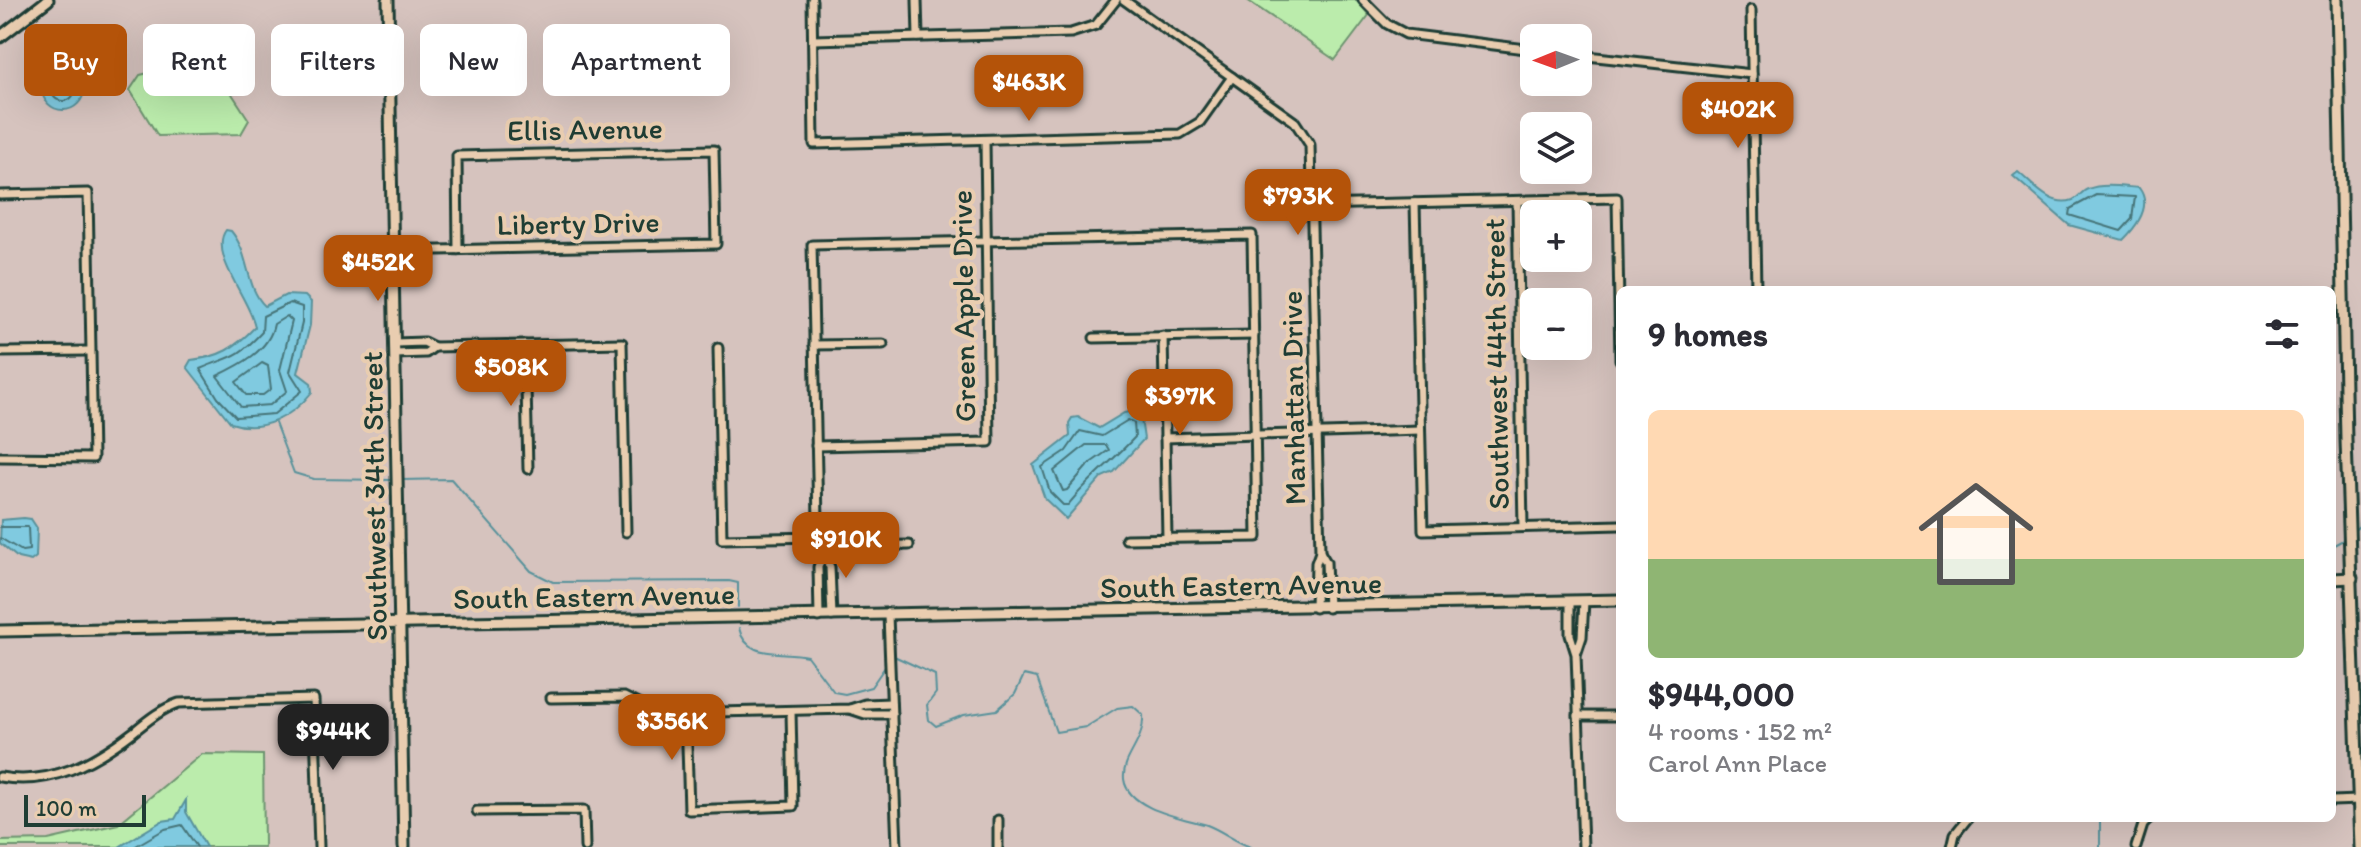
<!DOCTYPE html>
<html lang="en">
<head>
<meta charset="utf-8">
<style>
	body { margin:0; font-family:Itim,sans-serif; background:#f7f7f7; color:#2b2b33; height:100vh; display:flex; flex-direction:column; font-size:30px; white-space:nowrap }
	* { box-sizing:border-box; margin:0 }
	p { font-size:26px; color:#7c7c81 }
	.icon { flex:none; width:44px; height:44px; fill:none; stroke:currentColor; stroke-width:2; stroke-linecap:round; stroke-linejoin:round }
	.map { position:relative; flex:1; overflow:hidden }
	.details { position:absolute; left:1616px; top:286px; width:720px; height:536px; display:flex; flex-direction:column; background:#fff; border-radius:12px; box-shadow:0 8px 32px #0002 }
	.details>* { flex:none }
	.top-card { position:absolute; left:24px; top:24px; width:760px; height:72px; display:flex; gap:16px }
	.needle { width:52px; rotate:269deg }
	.fabs { position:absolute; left:1520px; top:24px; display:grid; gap:16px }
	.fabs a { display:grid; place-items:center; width:72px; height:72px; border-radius:12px; background:#fff; box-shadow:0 8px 32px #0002; font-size:40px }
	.scale { position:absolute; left:24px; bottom:20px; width:122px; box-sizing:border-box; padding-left:8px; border:4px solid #1f3d34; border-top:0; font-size:22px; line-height:28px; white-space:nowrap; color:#1f3d34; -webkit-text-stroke:6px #e9cdb0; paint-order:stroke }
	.price { position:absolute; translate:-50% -68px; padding:0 18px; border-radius:16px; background:#b45309; color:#fff; font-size:26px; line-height:52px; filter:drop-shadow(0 2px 4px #0008) }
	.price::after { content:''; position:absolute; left:50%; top:48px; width:24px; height:18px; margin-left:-12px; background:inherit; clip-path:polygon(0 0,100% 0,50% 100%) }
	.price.active { background:#222; color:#fff }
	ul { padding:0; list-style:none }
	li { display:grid; align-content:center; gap:16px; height:424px; padding:0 32px }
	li+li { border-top:2px solid #e1e1e2 }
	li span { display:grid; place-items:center; height:248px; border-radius:12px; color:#555 }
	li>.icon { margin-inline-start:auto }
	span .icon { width:144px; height:144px; fill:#fffc; stroke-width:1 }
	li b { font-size:34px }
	h2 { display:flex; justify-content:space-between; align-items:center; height:96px; padding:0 32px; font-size:34px }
	.tag { padding:0 28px; border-radius:12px; background:#fff; box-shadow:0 8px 32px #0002; font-size:28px; line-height:72px }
	.tag.active { background:#b45309; color:#fff }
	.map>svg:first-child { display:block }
	.green { fill:#bbecac; stroke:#6d9470; stroke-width:2 }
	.water { fill:#80cae0; stroke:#59929b; stroke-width:2 }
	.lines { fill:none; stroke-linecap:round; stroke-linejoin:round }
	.shore { stroke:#467579; stroke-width:2 }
	.stream { stroke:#59929b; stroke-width:2 }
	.street-casing { stroke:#1f3d34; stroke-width:13 }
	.secondary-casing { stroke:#1f3d34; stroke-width:15 }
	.street { stroke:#e9cdb0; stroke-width:7 }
	.secondary { stroke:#e9cdb0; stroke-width:9 }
	.labels { text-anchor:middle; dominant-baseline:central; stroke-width:8; stroke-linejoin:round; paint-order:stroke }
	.street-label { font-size:30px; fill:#1f3d34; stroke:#e9cdb0 }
</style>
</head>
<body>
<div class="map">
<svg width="2361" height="847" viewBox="0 0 2361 847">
	<rect width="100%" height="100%" fill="#d6c3be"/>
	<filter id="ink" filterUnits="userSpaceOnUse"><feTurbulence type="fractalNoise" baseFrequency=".0125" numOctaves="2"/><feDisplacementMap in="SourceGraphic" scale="16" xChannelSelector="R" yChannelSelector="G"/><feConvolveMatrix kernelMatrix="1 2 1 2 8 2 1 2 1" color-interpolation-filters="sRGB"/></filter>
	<g filter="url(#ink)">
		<g class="green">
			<path d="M1247 0H1356L1369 15 1335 60Z"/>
			<path d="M210 60 249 120 241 134 158 136 130 90 140 75C163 68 193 73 210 60Z"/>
			<path d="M202 754 263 755 264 847H0V841L48 840 118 824Z"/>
		</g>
		<g class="water">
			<circle cx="63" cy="89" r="21"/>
			<path d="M2018 172C2033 184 2051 208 2073 200 2079 197 2082 191 2088 189 2103 183 2124 187 2139 188 2153 206 2136 227 2123 240L2069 225 2013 176Z"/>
			<path d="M226 230 231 231C250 253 245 287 265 306L286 295 305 296 311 302 310 325 298 373 311 383 312 392C293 416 262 434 231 423L187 367 191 360C220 357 235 348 255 327 251 301 208 254 226 230Z"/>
			<path d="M1133 411 1141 419 1144 439 1114 472 1102 477 1066 519 1045 499 1033 465 1070 436 1069 423 1072 418 1078 417 1099 428 1124 413Z"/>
			<path d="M24 518 31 519 37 528 36 557 31 561 18 558 0 543 1 520Z"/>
			<path d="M186 800V812L206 847H119L162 821 175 819Z"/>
		</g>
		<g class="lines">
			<g class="shore">
				<circle cx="63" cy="89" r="12"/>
				<path d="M2096 195 2135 197 2132 219 2121 231 2069 215 2070 209Z"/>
				<path d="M290 303 302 307V323L290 372 302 391 274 414 236 417 218 398 200 369C230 356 236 360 262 332L263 316Z"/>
				<path d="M287 316 292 321 280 370 287 391 270 405 241 407 217 376C240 365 269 351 274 324Z"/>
				<path d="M262 363 268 366 271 389 263 395H246L236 382Z"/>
				<path d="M1128 420 1134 423 1135 437C1112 462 1089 478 1068 505H1063L1050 492 1042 467 1066 451 1080 431 1102 436Z"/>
				<path d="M1086 445H1106L1109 450 1089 464 1067 490 1063 491 1054 471Z"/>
				<path d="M0 527H28L29 550 22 551 0 538"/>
				<path d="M134 847 165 829 182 825 197 847"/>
			</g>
			<g class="stream">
				<path d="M275 423 294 473 314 479 391 480"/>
				<path d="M402 480 451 479 531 571 553 582 729 581 738 583V607"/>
				<path d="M2353 532 2359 526 2361 512"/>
				<path d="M2332 546 2345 539"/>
				<path d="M739 628C746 660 780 650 807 656L834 692 845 694 871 687 887 664"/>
				<path d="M894 656 935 675 936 693 927 705 929 720 936 726 964 715 997 710 1015 694 1024 675 1037 678 1056 732 1086 727 1117 708 1133 706 1143 715C1145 743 1122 756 1124 779 1128 810 1184 818 1207 825 1223 831 1235 842 1251 847"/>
				<path d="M2100 847V818"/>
			</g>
			<defs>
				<g id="street">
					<path d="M812 0 814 144 1180 134 1200 122 1232 77"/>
					<path d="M917 0 918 37"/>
					<path d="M1124 0 1295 122 1310 145 1320 552 1316 563 1315 608"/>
					<path d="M1363 0 1387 24 1406 34 1534 50"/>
					<path d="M1751 10 1756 290"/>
					<path d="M813 40 1071 33 1096 25 1116 0"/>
					<path d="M1578 55 1752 74"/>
					<path d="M0 195 88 193 93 458 0 457"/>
					<path d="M1517 201 1523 527"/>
					<path d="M1415 203 1423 530 1620 525"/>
					<path d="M1312 205 1617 198 1620 360"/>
					<path d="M393 251 716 244 714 150 457 156 458 250"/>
					<path d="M1163 336 1167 538"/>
					<path d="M1094 338 1254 335"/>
					<path d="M395 343 424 342 434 347 622 343 626 532"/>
					<path d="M525 345 528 469"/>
					<path d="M814 345 883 344"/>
					<path d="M718 348 722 539 820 537"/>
					<path d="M0 352 89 351"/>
					<path d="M395 354 426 353 434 347"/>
					<path d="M1165 438 1420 430"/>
					<path d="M816 446 989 442 985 140"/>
					<path d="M822 547 909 545"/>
					<path d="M1320 552 1326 562 1328 608"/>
					<path d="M1570 602V635L1576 654 1583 847"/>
					<path d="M888 615 897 847"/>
					<path d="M832 616 830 567 823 554 818 520 812 245 1252 235 1257 537 1126 539"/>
					<path d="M819 617 818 567 823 554"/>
					<path d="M1577 652 1582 637 1584 601"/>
					<path d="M551 698 624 697 650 710 671 713 850 709 865 704 891 703"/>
					<path d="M850 709 865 714H892"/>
					<path d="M686 713 689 810 793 806 791 711"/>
					<path d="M1578 716H1620"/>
					<path d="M0 777C51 786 93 763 132 733 147 721 161 709 179 703L314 699 319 847"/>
					<path d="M2332 801 2359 800"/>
					<path d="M477 811 584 810 585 847"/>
					<path d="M998 820V847"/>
					<path d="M1952 847 1955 834 1968 818"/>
					<path d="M2136 847 2143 825 2150 818"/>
				</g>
				<g id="secondary">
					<path d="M388 0 404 847"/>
					<path d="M2337 0 2346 440 2360 847"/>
					<path d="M0 37 48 0"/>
					<path d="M2332 579 2352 578"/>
					<path d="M0 631 1620 600"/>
				</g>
			</defs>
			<use href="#street" class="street-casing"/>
			<use href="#secondary" class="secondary-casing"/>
			<use href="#street" class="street"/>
			<use href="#secondary" class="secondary"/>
		</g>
	</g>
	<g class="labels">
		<g class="street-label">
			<text transform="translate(585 129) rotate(-1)">Ellis Avenue</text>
			<text transform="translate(578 223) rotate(-1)">Liberty Drive</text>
			<text transform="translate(963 306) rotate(-91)">Green Apple Drive</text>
			<text transform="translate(1496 364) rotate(-91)">Southwest 44th Street</text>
			<text transform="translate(1293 398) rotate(-91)">Manhattan Drive</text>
			<text transform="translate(374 496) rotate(-91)">Southwest 34th Street</text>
			<text transform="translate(1241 585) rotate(-1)">South Eastern Avenue</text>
			<text transform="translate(594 596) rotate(-1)">South Eastern Avenue</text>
		</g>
	</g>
</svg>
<div class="fabs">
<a><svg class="needle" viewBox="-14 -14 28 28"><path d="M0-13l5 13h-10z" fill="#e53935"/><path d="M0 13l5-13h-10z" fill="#7c7c81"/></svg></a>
<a><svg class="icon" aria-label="layers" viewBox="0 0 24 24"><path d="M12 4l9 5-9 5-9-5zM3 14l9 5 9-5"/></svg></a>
<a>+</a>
<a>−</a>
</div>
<div class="scale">100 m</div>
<b class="price" style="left:1029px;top:123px">$463K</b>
<b class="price" style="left:1738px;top:150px">$402K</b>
<b class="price" style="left:1298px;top:237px">$793K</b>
<b class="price" style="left:378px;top:303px">$452K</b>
<b class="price" style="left:511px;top:408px">$508K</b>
<b class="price" style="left:1180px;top:437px">$397K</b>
<b class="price" style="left:846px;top:580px">$910K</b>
<b class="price" style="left:672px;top:762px">$356K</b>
<b class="price active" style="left:333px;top:772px">$944K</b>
<div class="top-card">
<a class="tag active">Buy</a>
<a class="tag">Rent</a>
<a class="tag">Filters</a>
<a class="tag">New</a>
<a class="tag">Apartment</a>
</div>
<section class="details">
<h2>9 homes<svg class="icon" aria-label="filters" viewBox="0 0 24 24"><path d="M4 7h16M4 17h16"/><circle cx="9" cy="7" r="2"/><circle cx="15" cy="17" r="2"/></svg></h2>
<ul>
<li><span style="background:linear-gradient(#ffd9b3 60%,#8fb573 0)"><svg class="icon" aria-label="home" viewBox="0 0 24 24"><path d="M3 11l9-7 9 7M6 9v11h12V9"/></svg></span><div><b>$944,000</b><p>4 rooms · 152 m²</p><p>Carol Ann Place</p></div></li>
</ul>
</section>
</div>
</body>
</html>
